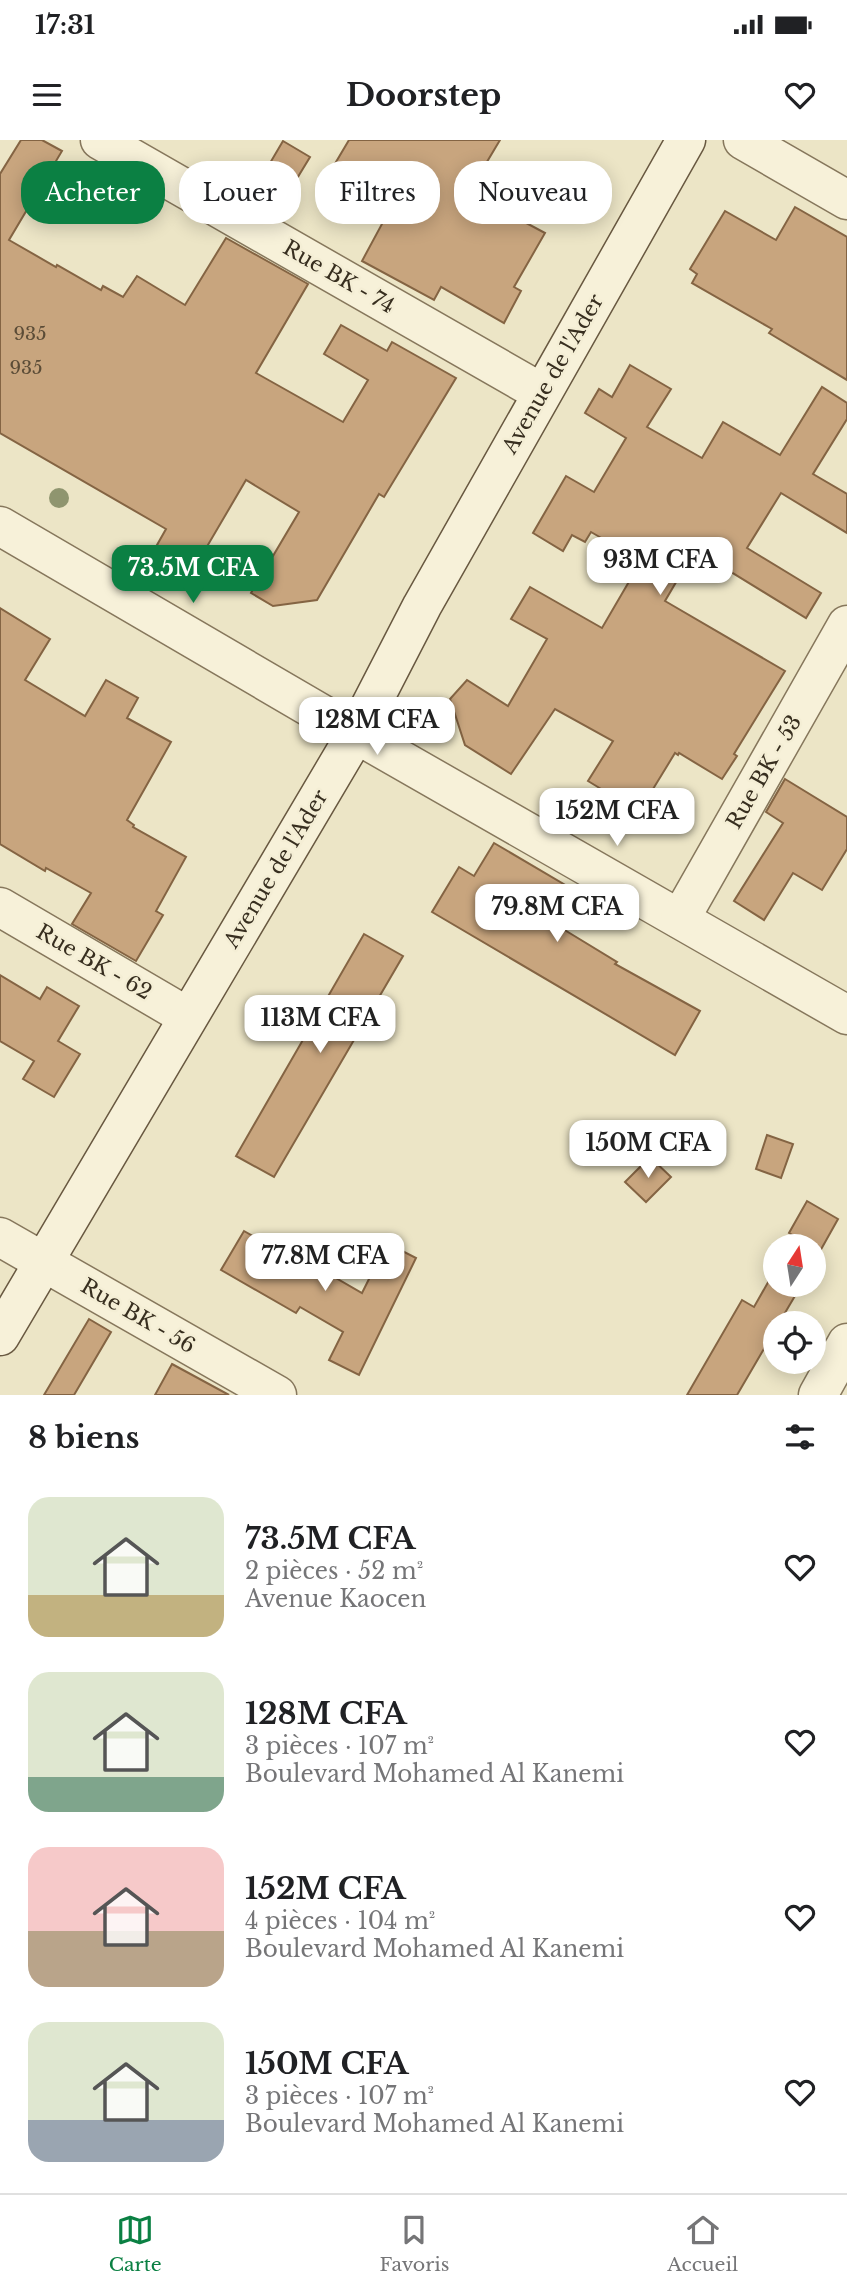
<!DOCTYPE html>
<html lang="fr">
<head>
<meta charset="utf-8">
<style>
	body { margin:0; font-family:"Libre Baskerville",serif; background:#f6f6f6; color:#202124; height:100vh; display:flex; flex-direction:column; font-size:26px; white-space:nowrap }
	* { box-sizing:border-box; margin:0 }
	p { font-size:23px; color:#757577 }
	.icon { flex:none; width:38px; height:38px; fill:none; stroke:currentColor; stroke-width:2; stroke-linecap:round; stroke-linejoin:round }
	.map { position:relative; height:1255px; overflow:hidden }
	.panel { display:flex; flex-direction:column; background:#fff; flex:1 }
	.panel>* { flex:none }
	.hud { position:absolute; left:21px; top:21px; width:805px; height:63px; display:flex; gap:14px }
	.needle { width:46px; rotate:12deg }
	.buttons { position:absolute; left:763px; top:1094px; display:grid; gap:14px }
	.buttons a { display:grid; place-items:center; width:63px; height:63px; border-radius:50%; background:#fff; box-shadow:0 4px 18px #0003; font-size:35px }
	.price { position:absolute; translate:-50% -60px; padding:0 16px; border-radius:14px; background:#fff; color:#222; font-size:23px; line-height:46px; filter:drop-shadow(0 2px 4px #0008) }
	.price::after { content:''; position:absolute; left:50%; top:42px; width:21px; height:16px; margin-left:-10px; background:inherit; clip-path:polygon(0 0,100% 0,50% 100%) }
	.price.selected { background:#0b8043; color:#fff }
	ul { padding:0; list-style:none }
	li { display:flex; align-items:center; gap:21px; height:175px; padding:0 28px }
	li span { display:grid; place-items:center; flex:none; width:196px; height:140px; border-radius:21px; color:#555 }
	li>.icon { margin-inline-start:auto }
	span .icon { width:84px; height:84px; fill:#fffc; stroke-width:1 }
	li b { font-size:30px }
	h2 { display:flex; justify-content:space-between; align-items:center; height:84px; padding:0 28px; font-size:30px }
	.tag { padding:0 24px; border-radius:28px; background:#fff; box-shadow:0 4px 18px #0003; font-size:24px; line-height:63px }
	.tag.selected { background:#0b8043; color:#fff }
	.status { display:flex; justify-content:space-between; align-items:center; height:49px; padding:0 35px; background:#fff; direction:ltr }
	.status svg { height:19px; fill:currentColor }
	header { display:flex; justify-content:space-between; align-items:center; height:91px; padding:0 28px; background:#fff; font-size:32px; font-weight:700 }
	.tab-bar { display:flex; justify-content:space-around; align-items:center; height:98px; border-top:2px solid #e0e0e0; background:#fff; font-size:19px; color:#757577 }
	.tab-bar a { display:grid; justify-items:center; gap:4px }
	.tab-bar .selected { color:#0b8043 }
	.map>svg:first-child { display:block }
	.building { fill:#c8a57e; stroke:#846443; stroke-width:2 }
	.lines { fill:none; stroke-linecap:round; stroke-linejoin:round }
	.minor-casing { stroke:#86775c; stroke-width:41 }
	.tertiary-casing { stroke:#86775c; stroke-width:41 }
	.secondary-casing { stroke:#685840; stroke-width:41 }
	.minor { stroke:#f7f1d9; stroke-width:38 }
	.tertiary { stroke:#f7f1d9; stroke-width:38 }
	.secondary { stroke:#f7f1d9; stroke-width:38 }
	.tree { fill:#8f956f }
	.labels { text-anchor:middle; dominant-baseline:central; stroke-width:5; stroke-linejoin:round; paint-order:stroke }
	.number-label { font-size:18px; fill:#5b4c37 }
	.street-label { font-size:21px; fill:#372e1f; stroke:#f4eed5 }
</style>
</head>
<body>
<div class="status"><b>17:31</b><svg viewBox="0 0 49 12"><path d="M0 12V9h3v3zM5 12V6h3v6zM10 12V3h3v9zM15 12V0h3v12zM26 1h20v11H26zM47 4h2v5h-2z"/></svg></div>
<header><svg class="icon" aria-label="menu" viewBox="0 0 24 24"><path d="M4 6h16M4 12h16M4 18h16"/></svg>Doorstep<svg class="icon" aria-label="heart" viewBox="0 0 24 24"><path d="M12 20l-8-8c-3-5 5-10 8-4 3-6 11-1 8 4z"/></svg></header>
<div class="map">
<svg width="847" height="1255" viewBox="0 0 847 1255">
	<rect width="100%" height="100%" fill="#ece5c6"/>
	<g class="building">
		<path d="M21 0H42L62 11 9 100 56 127 57 125 101 150 103 146 123 157 137 136 185 165 226 98 308 144 256 233 343 282 368 240 324 214 341 185 387 211 392 202 456 238 384 357 379 354 317 460 273 466 251 453 299 372 246 340 195 427 157 405 166 389 0 293V34Z"/>
		<path d="M349 0H500L472 47 517 73 515 77 545 93 514 147 521 151 504 183 441 147 434 160 362 121 382 84 320 49Z"/>
		<path d="M283 1 310 17 287 55 260 40Z"/>
		<path d="M795 67 847 97V240L769 193 772 189 692 143 697 134 690 129 725 71 776 100Z"/>
		<path d="M630 225 671 249 647 287 702 318 723 282 780 315 822 247 847 263V279L813 334 847 354V393L781 353 747 408 821 453 806 478 695 410 665 461 785 531 734 614 737 616 722 639 679 613 678 615 675 613 639 672 588 641 613 601 555 569 511 634 465 605 450 559 467 540 508 566 547 499 511 479 530 447 602 488 641 421 591 392 585 402 572 395 563 411 533 393 566 336 594 352 626 298 585 273 599 249 612 257Z"/>
		<path d="M0 468 50 499 25 540 85 576 106 540 138 558 127 578 171 602 127 680 134 685 133 687 186 717 156 771 163 775 136 821 72 784 91 753 46 728 45 731 0 704Z"/>
		<path d="M785 639 847 677V709L822 750 793 733 764 780 734 761 783 683 766 672Z"/>
		<path d="M494 703 584 756 563 789 617 822 615 824 700 871 675 915 432 772 459 727 474 736Z"/>
		<path d="M364 794 403 816 274 1037 236 1016Z"/>
		<path d="M0 835 40 859 47 847 79 866 58 901 80 914 54 957 23 939 34 921 0 901Z"/>
		<path d="M767 995 793 1004 781 1038 756 1029Z"/>
		<path d="M650 1017 671 1037 646 1062 625 1042Z"/>
		<path d="M807 1061 838 1079 814 1122V1106H789L794 1096 789 1093Z"/>
		<path d="M244 1091 319 1134 322 1130 362 1153 387 1103 416 1118 359 1235 329 1220 343 1192 300 1167 296 1173 221 1130Z"/>
		<path d="M775 1130V1144H802L779 1183H775V1190L737 1255H687L742 1160 754 1167Z"/>
		<path d="M89 1179 111 1192 74 1255H44Z"/>
		<path d="M172 1224 229 1255H155Z"/>
	</g>
	<g class="lines">
		<defs>
			<g id="minor">
				<path d="M100 0 542 253"/>
				<path d="M743 0 847 60"/>
				<path d="M356 594 847 875"/>
				<path d="M0 767 188 877"/>
				<path d="M680 779 847 485"/>
				<path d="M0 1097 277 1255"/>
			</g>
			<g id="tertiary">
				<path d="M0 386 356 594"/>
				<path d="M818 1255 847 1203"/>
			</g>
			<path id="secondary" d="M0 1196 356 594 422 466 686 0"/>
		</defs>
		<use href="#minor" class="minor-casing"/>
		<use href="#tertiary" class="tertiary-casing"/>
		<use href="#secondary" class="secondary-casing"/>
		<use href="#minor" class="minor"/>
		<use href="#tertiary" class="tertiary"/>
		<use href="#secondary" class="secondary"/>
	</g>
	<circle class="tree" cx="59" cy="358" r="10"/>
	<g class="labels">
		<g class="number-label">
			<text x="30" y="194">935</text>
			<text x="26" y="228">935</text>
		</g>
		<g class="street-label">
			<text transform="translate(339 137) rotate(30)">Rue BK - 74</text>
			<text transform="translate(553 234) rotate(-60)">Avenue de l'Ader</text>
			<text transform="translate(764 632) rotate(-60)">Rue BK - 53</text>
			<text transform="translate(276 729) rotate(-59)">Avenue de l'Ader</text>
			<text transform="translate(94 822) rotate(30)">Rue BK - 62</text>
			<text transform="translate(138 1176) rotate(30)">Rue BK - 56</text>
		</g>
	</g>
</svg>
<div class="buttons">
<a><svg class="needle" viewBox="-14 -14 28 28"><path d="M0-13l5 13h-10z" fill="#e53935"/><path d="M0 13l5-13h-10z" fill="#757577"/></svg></a>
<a><svg class="icon" aria-label="locate" viewBox="0 0 24 24"><circle cx="12" cy="12" r="6"/><path d="M12 2v4M12 18v4M2 12h4M18 12h4"/></svg></a>
</div>
<b class="price" style="left:660px;top:457px">93M CFA</b>
<b class="price selected" style="left:193px;top:465px">73.5M CFA</b>
<b class="price" style="left:377px;top:617px">128M CFA</b>
<b class="price" style="left:617px;top:708px">152M CFA</b>
<b class="price" style="left:557px;top:804px">79.8M CFA</b>
<b class="price" style="left:320px;top:915px">113M CFA</b>
<b class="price" style="left:648px;top:1040px">150M CFA</b>
<b class="price" style="left:325px;top:1153px">77.8M CFA</b>
<div class="hud">
<a class="tag selected">Acheter</a>
<a class="tag">Louer</a>
<a class="tag">Filtres</a>
<a class="tag">Nouveau</a>
</div>
</div>
<section class="panel">
<h2>8 biens<svg class="icon" aria-label="filters" viewBox="0 0 24 24"><path d="M4 7h16M4 17h16"/><circle cx="9" cy="7" r="2"/><circle cx="15" cy="17" r="2"/></svg></h2>
<ul>
<li><span style="background:linear-gradient(#dfe7d0 70%,#c2b280 0)"><svg class="icon" aria-label="home" viewBox="0 0 24 24"><path d="M3 11l9-7 9 7M6 9v11h12V9"/></svg></span><div><b>73.5M CFA</b><p>2 pièces · 52 m²</p><p>Avenue Kaocen</p></div><svg class="icon" aria-label="heart" viewBox="0 0 24 24"><path d="M12 20l-8-8c-3-5 5-10 8-4 3-6 11-1 8 4z"/></svg></li>
<li><span style="background:linear-gradient(#dfe7d0 75%,#7fa58c 0)"><svg class="icon" aria-label="home" viewBox="0 0 24 24"><path d="M3 11l9-7 9 7M6 9v11h12V9"/></svg></span><div><b>128M CFA</b><p>3 pièces · 107 m²</p><p>Boulevard Mohamed Al Kanemi</p></div><svg class="icon" aria-label="heart" viewBox="0 0 24 24"><path d="M12 20l-8-8c-3-5 5-10 8-4 3-6 11-1 8 4z"/></svg></li>
<li><span style="background:linear-gradient(#f6c9c9 60%,#b9a48a 0)"><svg class="icon" aria-label="home" viewBox="0 0 24 24"><path d="M3 11l9-7 9 7M6 9v11h12V9"/></svg></span><div><b>152M CFA</b><p>4 pièces · 104 m²</p><p>Boulevard Mohamed Al Kanemi</p></div><svg class="icon" aria-label="heart" viewBox="0 0 24 24"><path d="M12 20l-8-8c-3-5 5-10 8-4 3-6 11-1 8 4z"/></svg></li>
<li><span style="background:linear-gradient(#dfe7d0 70%,#9aa5b1 0)"><svg class="icon" aria-label="home" viewBox="0 0 24 24"><path d="M3 11l9-7 9 7M6 9v11h12V9"/></svg></span><div><b>150M CFA</b><p>3 pièces · 107 m²</p><p>Boulevard Mohamed Al Kanemi</p></div><svg class="icon" aria-label="heart" viewBox="0 0 24 24"><path d="M12 20l-8-8c-3-5 5-10 8-4 3-6 11-1 8 4z"/></svg></li>
</ul>
</section>
<nav class="tab-bar">
<a class="selected"><svg class="icon" aria-label="map" viewBox="0 0 24 24"><path d="M3 6l6-2 6 2 6-2v14l-6 2-6-2-6 2zM9 4v14M15 6v14"/></svg>Carte</a>
<a><svg class="icon" aria-label="saved" viewBox="0 0 24 24"><path d="M7 4h10v16l-5-4-5 4z"/></svg>Favoris</a>
<a><svg class="icon" aria-label="home" viewBox="0 0 24 24"><path d="M3 11l9-7 9 7M6 9v11h12V9"/></svg>Accueil</a>
</nav>
</body>
</html>
